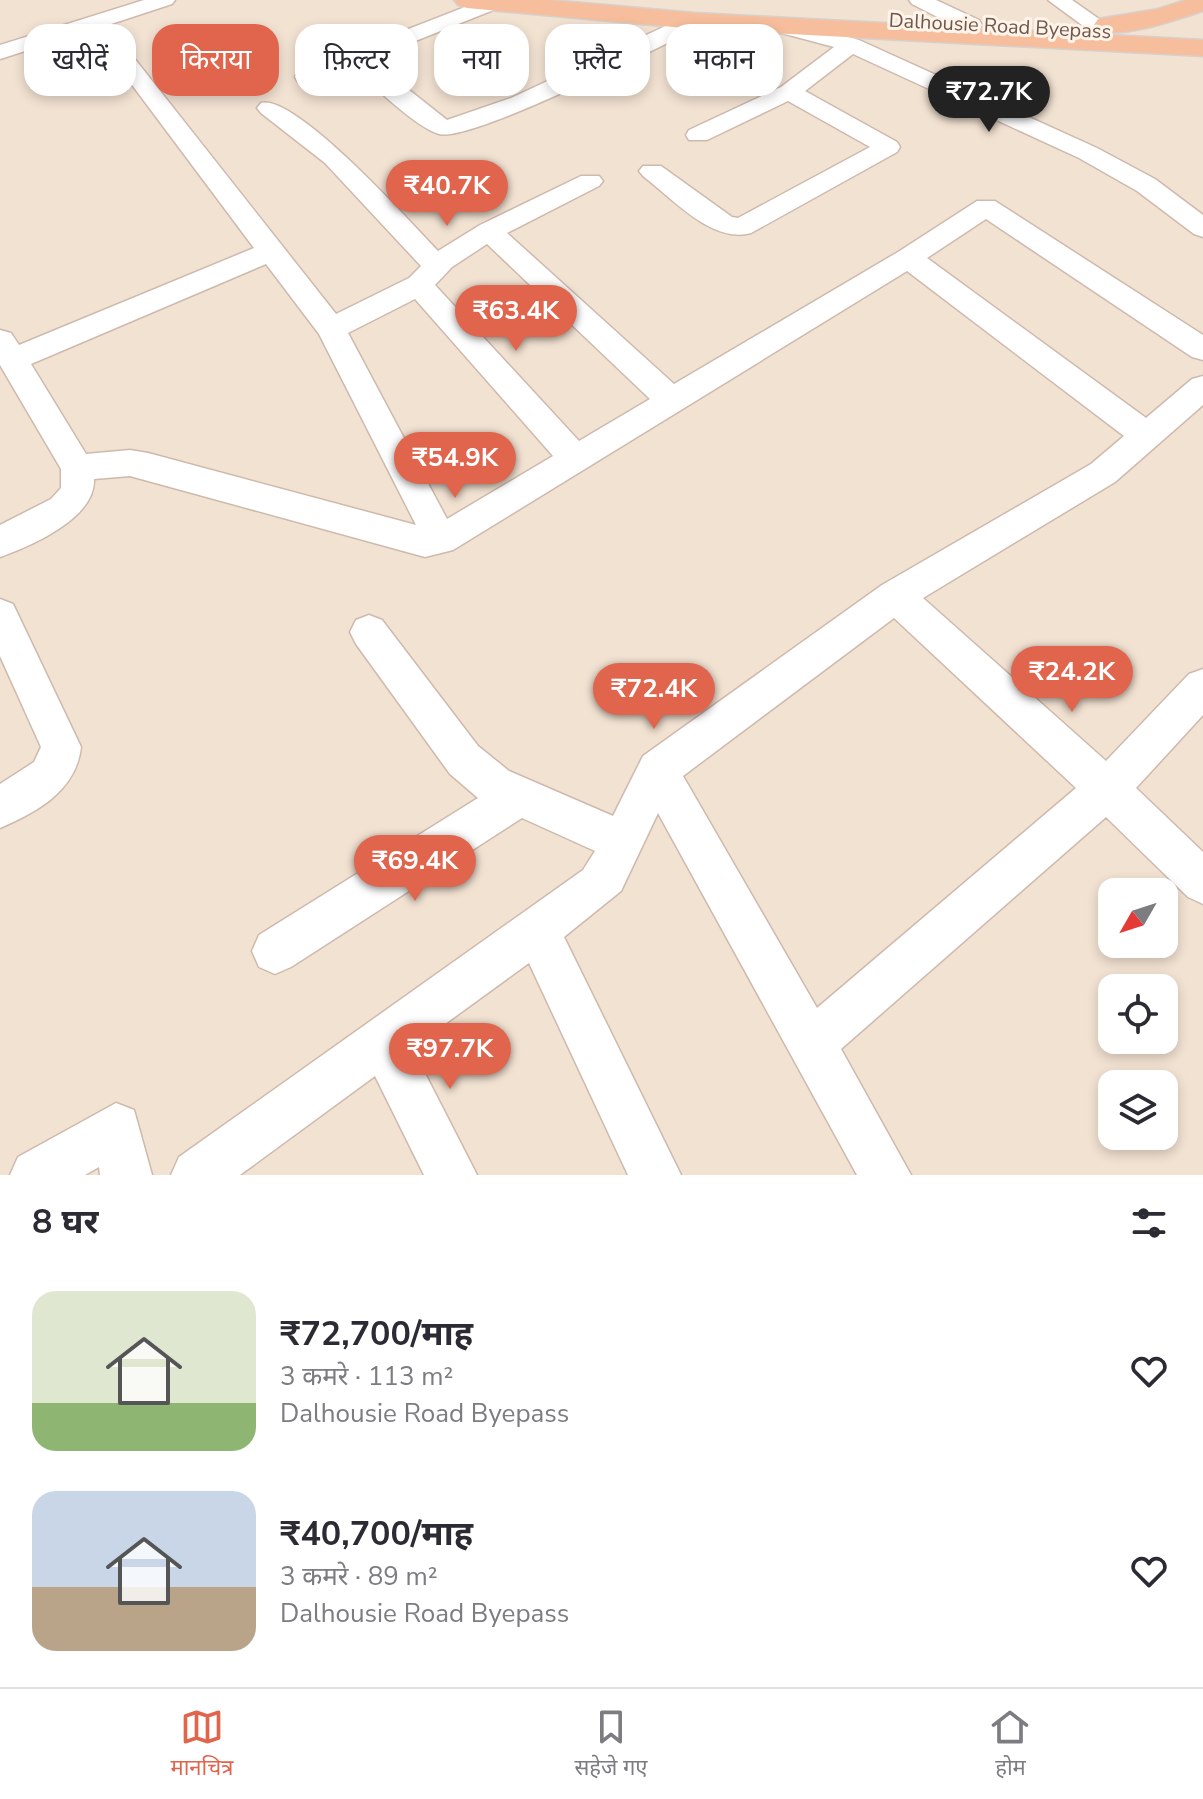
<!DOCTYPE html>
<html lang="hi">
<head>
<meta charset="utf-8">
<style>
	body { margin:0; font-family:"Nunito Sans","Noto Sans Devanagari",sans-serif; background:#f2f2f3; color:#2b2b33; height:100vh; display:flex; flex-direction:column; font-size:30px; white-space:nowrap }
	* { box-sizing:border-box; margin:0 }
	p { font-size:26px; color:#7c7c81 }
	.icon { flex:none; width:44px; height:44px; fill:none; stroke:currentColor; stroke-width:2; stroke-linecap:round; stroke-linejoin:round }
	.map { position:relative; height:1175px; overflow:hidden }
	.side { display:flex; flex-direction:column; background:#fff; flex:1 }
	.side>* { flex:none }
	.banner { position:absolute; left:24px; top:24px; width:800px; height:72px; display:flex; gap:16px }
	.needle { width:52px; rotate:231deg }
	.fabs { position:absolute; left:1098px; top:878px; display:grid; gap:16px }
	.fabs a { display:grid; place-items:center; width:80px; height:80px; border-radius:16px; background:#fff; box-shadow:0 4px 12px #0003; font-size:40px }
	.price { position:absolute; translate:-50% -68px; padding:0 18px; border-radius:28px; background:#e1644c; color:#fff; font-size:26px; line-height:52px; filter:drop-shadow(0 2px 4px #0008) }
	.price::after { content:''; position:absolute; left:50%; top:48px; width:24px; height:18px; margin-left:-12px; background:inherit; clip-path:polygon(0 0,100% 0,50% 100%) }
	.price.selected { background:#222; color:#fff }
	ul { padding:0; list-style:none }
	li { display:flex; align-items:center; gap:24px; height:200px; padding:0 32px }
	li span { display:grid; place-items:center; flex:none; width:224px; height:160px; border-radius:24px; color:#555 }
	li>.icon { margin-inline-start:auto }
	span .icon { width:96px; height:96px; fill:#fffc; stroke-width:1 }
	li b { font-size:34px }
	h2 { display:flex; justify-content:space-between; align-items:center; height:96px; padding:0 32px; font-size:34px }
	.pill { padding:0 28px; border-radius:24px; background:#fff; box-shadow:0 4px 12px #0003; font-size:28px; line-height:72px }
	.pill.selected { background:#e1644c; color:#fff }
	.menu { display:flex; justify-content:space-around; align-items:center; height:112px; border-top:2px solid #e1e1e2; background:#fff; font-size:22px; color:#7c7c81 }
	.menu a { display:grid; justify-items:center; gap:4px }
	.menu .selected { color:#e1644c }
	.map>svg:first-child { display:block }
	.residential { fill:#f2e2d2; fill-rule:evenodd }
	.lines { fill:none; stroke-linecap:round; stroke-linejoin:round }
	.minor-casing { stroke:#cebaad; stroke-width:3 }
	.trunk-casing { stroke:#d8d0cc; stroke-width:3 }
	.minor { fill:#fff; fill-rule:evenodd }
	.trunk { fill:#f6be9c; fill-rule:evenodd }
	.labels { text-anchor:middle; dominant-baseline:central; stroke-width:6; stroke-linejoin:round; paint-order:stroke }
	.far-street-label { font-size:20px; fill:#72564a; stroke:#fef4e9 }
</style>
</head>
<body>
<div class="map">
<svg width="1203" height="1175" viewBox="0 0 1203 1175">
	<rect width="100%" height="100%" fill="#fbf0e3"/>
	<path class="residential" d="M0 0H1203V1175H0ZM1112 892H1164V944H1112ZM1112 988H1164V1040H1112ZM1112 1084H1164V1136H1112Z"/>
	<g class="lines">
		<defs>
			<g id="minor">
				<path d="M144 0H175L172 4 108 25 336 314 409 278 421 266 325 163 261 113 257 108 261 103C296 94 411 223 438 251L480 225 581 176H599L603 181 599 186 507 233 674 384 898 252 977 201H995L1203 335V360L1192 357 986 219 927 258 1146 418 1192 379 1203 376V405L1115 482 923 598 1106 761 1189 674 1203 669V715L1136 788 1203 852V904L1188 897 1106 817 841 1049 911 1175H857L658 813 621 891 564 937 681 1175H628L529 963 412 1048 477 1175H424L375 1076 240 1175H171L179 1157 583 870 595 851 522 818 291 967 275 974 259 967 252 951 259 935 478 798 450 774 356 644 350 632 356 620 369 615 382 620 478 746 509 771 613 816 643 756 882 585 1091 464 1124 436 907 271 453 550 425 557 130 476 94 479C96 518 31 546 0 557V525L51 499 61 488V469L0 365V330L11 333 19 345 254 248 91 30 0 59V45ZM487 244 650 399 579 441 435 285 452 267ZM266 264 319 334 416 525 148 453 130 450 86 454 31 364ZM415 299 553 456 447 519 348 333ZM894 618 1076 788 817 1008 683 776Z"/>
				<path d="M483 0H502L504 3 501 7 370 59 447 120 511 98 687 16 695 15 706 21 703 26C662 45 470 143 439 134 415 127 372 84 352 67L314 82H298L295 77 298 72Z"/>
				<path d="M909 0H936L979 20 982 25 979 30H963L912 4Z"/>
				<path d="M1048 0H1072L1109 26 1098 32 1090 31Z"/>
				<path d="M782 20 859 40 1097 148 1155 179 1203 215V237L1194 234 1137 191 1079 158 853 54 805 91 897 142 900 147 897 152 751 233C712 244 672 198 643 176L639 171 643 166H661L732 217 738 218 870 147 788 101 707 140H689L686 135 689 130 781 87 834 47 774 31 771 26 774 21Z"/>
				<path d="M0 599 13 604 81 747C76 791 37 812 0 828V784L34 762 41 747 0 656Z"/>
				<path d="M116 1103 134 1110 152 1175H100L99 1167 85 1175H10L18 1157Z"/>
			</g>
			<g id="trunk">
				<path d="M454 0H550L695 13 1203 40V56L695 29 467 8 458 5Z"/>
				<path d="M1186 0H1203V11C1175 20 1126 38 1098 31L1094 25 1098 19 1158 9Z"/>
			</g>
		</defs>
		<use href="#minor" class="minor-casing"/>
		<use href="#trunk" class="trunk-casing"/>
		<use href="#minor" class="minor"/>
		<use href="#trunk" class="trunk"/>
	</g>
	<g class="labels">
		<g class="far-street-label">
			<text transform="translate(1000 26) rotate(3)">Dalhousie Road Byepass</text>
		</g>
	</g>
</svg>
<div class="fabs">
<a><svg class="needle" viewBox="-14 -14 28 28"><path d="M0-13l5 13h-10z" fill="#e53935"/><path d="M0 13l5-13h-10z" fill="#7c7c81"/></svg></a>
<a><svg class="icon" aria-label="locate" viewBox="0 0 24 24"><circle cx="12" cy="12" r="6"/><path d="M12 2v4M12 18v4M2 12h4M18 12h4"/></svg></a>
<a><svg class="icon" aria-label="layers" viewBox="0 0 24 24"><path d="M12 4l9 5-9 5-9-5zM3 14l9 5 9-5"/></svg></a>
</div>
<b class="price selected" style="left:989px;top:134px">₹72.7K</b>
<b class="price" style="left:447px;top:228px">₹40.7K</b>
<b class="price" style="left:516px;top:353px">₹63.4K</b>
<b class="price" style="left:455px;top:500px">₹54.9K</b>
<b class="price" style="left:1072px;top:714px">₹24.2K</b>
<b class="price" style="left:654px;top:731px">₹72.4K</b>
<b class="price" style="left:415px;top:903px">₹69.4K</b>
<b class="price" style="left:450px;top:1091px">₹97.7K</b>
<div class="banner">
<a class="pill">खरीदें</a>
<a class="pill selected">किराया</a>
<a class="pill">फ़िल्टर</a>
<a class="pill">नया</a>
<a class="pill">फ़्लैट</a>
<a class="pill">मकान</a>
</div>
</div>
<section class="side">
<h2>8 घर<svg class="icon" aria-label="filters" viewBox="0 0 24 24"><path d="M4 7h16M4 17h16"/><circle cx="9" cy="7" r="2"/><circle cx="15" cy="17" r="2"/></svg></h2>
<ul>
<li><span style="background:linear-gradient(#dfe7d0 70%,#8fb573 0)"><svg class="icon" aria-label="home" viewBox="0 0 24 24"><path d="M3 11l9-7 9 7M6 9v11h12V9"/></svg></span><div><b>₹72,700/माह</b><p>3 कमरे · 113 m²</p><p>Dalhousie Road Byepass</p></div><svg class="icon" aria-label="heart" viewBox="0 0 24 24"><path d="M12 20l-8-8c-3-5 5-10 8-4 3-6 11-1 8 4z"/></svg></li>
<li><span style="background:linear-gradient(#c9d6e8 60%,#b9a48a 0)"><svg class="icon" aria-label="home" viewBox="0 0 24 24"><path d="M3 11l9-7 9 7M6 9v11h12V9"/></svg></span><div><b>₹40,700/माह</b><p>3 कमरे · 89 m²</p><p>Dalhousie Road Byepass</p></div><svg class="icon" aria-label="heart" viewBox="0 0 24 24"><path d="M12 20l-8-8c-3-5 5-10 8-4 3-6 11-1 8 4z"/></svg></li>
</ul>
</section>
<nav class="menu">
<a class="selected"><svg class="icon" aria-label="map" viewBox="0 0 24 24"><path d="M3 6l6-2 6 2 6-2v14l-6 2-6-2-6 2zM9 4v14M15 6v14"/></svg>मानचित्र</a>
<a><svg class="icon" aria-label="saved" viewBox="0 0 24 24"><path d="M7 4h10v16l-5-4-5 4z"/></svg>सहेजे गए</a>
<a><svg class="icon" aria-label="home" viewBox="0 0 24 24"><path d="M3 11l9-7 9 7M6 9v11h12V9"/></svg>होम</a>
</nav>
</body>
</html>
